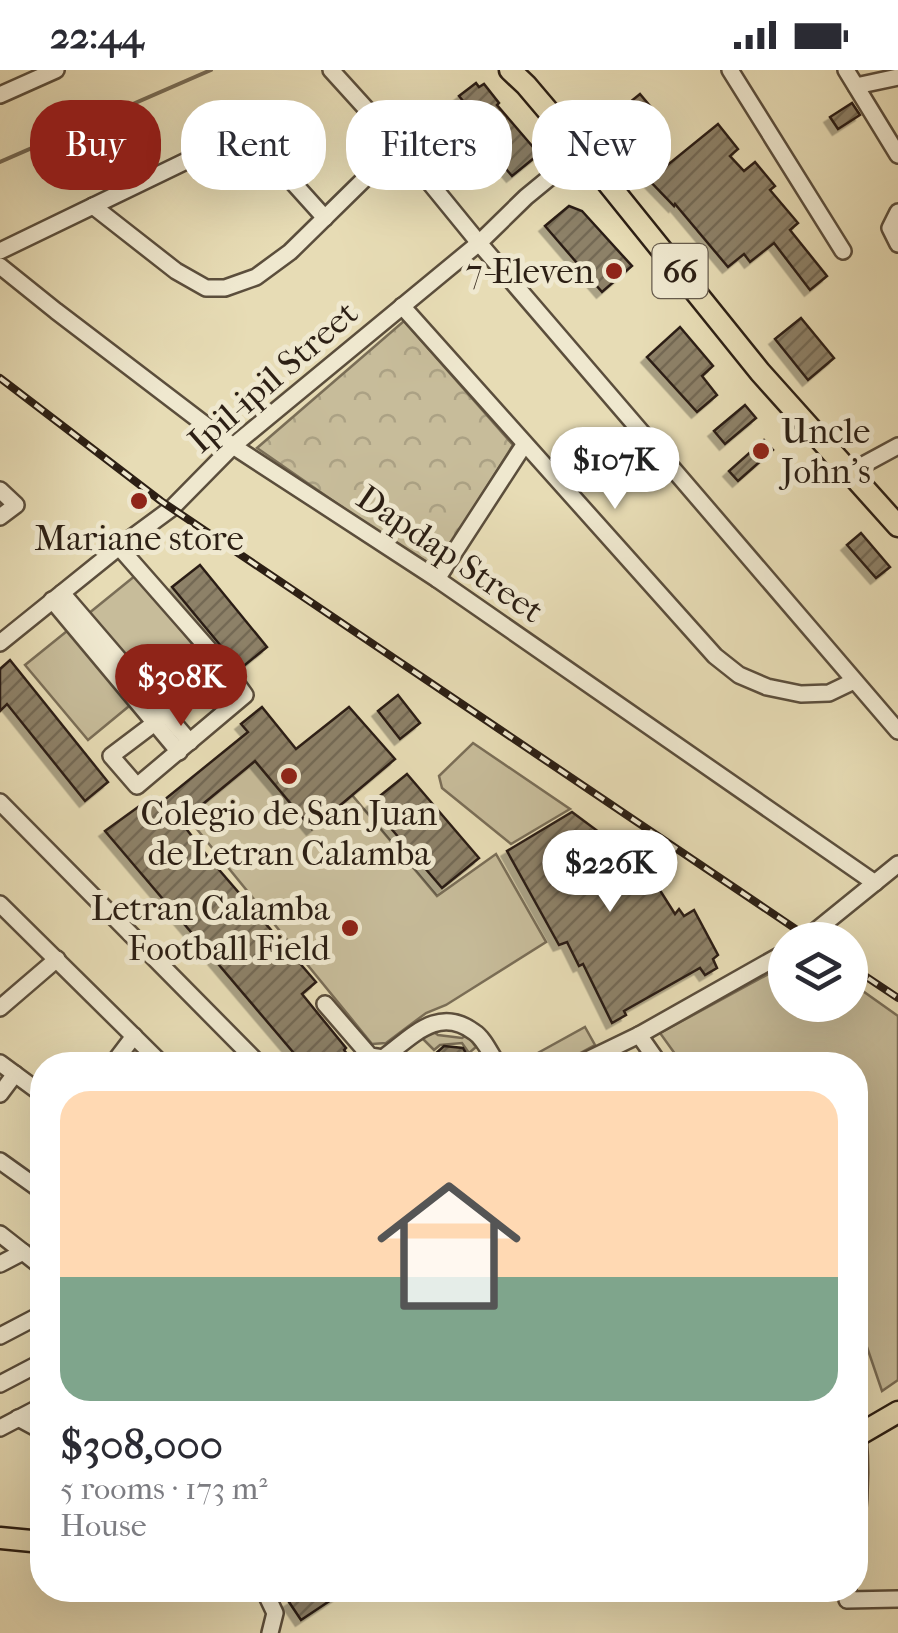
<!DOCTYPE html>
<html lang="en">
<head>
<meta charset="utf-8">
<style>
	body { margin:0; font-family:"IM FELL French Canon",serif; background:#f2f2f3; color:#2b2b33; height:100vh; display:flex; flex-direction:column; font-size:38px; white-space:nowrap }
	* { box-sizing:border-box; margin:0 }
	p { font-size:32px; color:#7c7c81 }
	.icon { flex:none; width:55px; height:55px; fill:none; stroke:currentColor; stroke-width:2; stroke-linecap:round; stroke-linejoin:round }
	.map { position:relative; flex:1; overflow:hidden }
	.details { position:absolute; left:30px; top:982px; width:838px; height:550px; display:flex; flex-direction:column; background:#fff; border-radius:40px; box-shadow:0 10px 40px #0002 }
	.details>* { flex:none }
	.top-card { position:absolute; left:30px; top:30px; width:840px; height:90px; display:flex; gap:20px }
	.controls { position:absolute; left:768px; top:852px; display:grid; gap:20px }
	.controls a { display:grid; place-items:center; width:100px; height:100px; border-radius:50%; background:#fff; box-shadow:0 10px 40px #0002; font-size:50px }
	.price { position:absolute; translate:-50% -85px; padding:0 22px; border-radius:35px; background:#fff; color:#222; font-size:32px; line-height:65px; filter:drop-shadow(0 2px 5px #0008) }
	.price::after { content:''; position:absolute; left:50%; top:60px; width:30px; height:22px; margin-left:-15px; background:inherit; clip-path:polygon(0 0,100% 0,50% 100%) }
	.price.active { background:#8f2418; color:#fff }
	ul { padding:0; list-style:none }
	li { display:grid; align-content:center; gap:20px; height:530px; padding:0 30px }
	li+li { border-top:2px solid #e1e1e2 }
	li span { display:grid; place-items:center; height:310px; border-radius:30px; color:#555 }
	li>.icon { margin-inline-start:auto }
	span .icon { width:180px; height:180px; fill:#fffc; stroke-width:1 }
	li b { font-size:42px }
	.chip { padding:0 35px; border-radius:40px; background:#fff; box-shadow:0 10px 40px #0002; font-size:35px; line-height:90px }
	.chip.active { background:#8f2418; color:#fff }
	.status { display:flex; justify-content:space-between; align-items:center; height:70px; padding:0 50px; background:#fff; direction:ltr }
	.status svg { height:28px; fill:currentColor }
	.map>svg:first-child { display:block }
	.grass { fill:#c7bc9a; stroke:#7a6e57; stroke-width:2.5 }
	.forest { fill:url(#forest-crowns); stroke:#7a6e57; stroke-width:2.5 }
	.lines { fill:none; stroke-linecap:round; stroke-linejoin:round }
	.stream { stroke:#766a54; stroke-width:4 }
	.building { fill:url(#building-hatch); stroke:#2c1f14; stroke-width:2.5; filter:url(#shadow) }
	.minor-casing { stroke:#5b4e3c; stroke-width:20 }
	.major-casing { stroke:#2c1f14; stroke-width:25 }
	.minor { stroke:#efe8cf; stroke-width:15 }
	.major { stroke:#e7dcb5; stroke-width:20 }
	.rail-casing { stroke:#2c1f14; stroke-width:8 }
	.rail { stroke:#efe8cf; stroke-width:4; stroke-dasharray:11; stroke-linecap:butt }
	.poi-dot { fill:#8f2418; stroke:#efe8cf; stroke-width:4 }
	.labels { text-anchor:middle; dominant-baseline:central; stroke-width:10; stroke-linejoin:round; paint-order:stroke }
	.shield { fill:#efe8cf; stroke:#665b4c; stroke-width:2.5 }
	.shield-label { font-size:32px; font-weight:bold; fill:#2c1f14 }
	.poi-label { font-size:35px; fill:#2c1f14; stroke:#efe8cf; text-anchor:end }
	.street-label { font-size:35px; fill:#2c1f14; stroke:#efe8cf }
</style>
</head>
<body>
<div class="status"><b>22:44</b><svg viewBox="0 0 49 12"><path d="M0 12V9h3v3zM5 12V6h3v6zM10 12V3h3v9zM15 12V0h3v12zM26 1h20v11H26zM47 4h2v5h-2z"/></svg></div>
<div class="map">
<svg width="898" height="1563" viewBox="0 0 898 1563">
	<defs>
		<pattern id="forest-crowns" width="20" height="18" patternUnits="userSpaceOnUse" patternTransform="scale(2.5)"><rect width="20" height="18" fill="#c7bc9a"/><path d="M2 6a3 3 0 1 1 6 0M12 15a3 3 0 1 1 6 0" fill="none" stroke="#aba184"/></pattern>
		<pattern id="building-hatch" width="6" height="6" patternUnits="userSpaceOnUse" patternTransform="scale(2.5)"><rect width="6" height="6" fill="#8d8168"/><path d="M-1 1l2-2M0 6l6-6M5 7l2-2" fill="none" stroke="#736954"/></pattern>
		<filter id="shadow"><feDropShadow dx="-5.5" dy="5.5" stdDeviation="0" flood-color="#0004"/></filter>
	</defs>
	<rect width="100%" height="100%" fill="#e7dcb5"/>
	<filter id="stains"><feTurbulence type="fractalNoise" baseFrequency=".002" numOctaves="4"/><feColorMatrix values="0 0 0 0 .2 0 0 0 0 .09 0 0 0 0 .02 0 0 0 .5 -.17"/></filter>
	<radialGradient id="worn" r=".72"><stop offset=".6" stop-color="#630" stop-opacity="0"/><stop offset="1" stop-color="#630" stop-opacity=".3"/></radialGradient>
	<g class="grass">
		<path d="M136 505 198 581 150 619 88 544Z"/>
		<path d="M72 557 134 632 88 670 25 595Z"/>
		<path d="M473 673 570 739 511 774 442 718 439 706Z"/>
		<path d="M255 691 312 759 352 725 437 826 496 784 546 872 446 935 426 943 386 973 372 974 187 747Z"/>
		<path d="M785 895V935H850V912L898 946V1310L882 1321 855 1242V995H683L660 963Z"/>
		<path d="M585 957 595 975 558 995H516Z"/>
		<path d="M430 959 438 965 462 968 467 965 476 977 469 983 462 973 440 975 434 980 421 967Z"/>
	</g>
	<path class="forest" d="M404 251 513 375 434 501 257 378Z"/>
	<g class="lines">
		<path class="stream" d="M0 92 211 0"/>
	</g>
	<g class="building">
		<path d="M476 13 479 17 484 14 499 33 497 35 539 84 512 106 477 65 485 58 459 26Z"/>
		<path d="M640 24 655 42 644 52 629 33Z"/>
		<path d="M852 33 860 45 838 59 830 47Z"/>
		<path d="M718 54 738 79 730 86 744 101 755 92 775 116 770 120 798 153 790 160 827 206 810 220 774 173 750 192 744 184 728 197 675 134 674 136 649 110Z"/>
		<path d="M635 58 646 72 626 88 614 75Z"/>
		<path d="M569 136 582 141 632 196 602 222 545 156Z"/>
		<path d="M801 248 834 288 808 310 775 269Z"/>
		<path d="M680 257 713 296 702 306 717 325 697 342 647 287Z"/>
		<path d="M745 335 756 348 725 374 714 361Z"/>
		<path d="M764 370 773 380 738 411 729 401Z"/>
		<path d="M861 463 890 497 876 508 847 475Z"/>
		<path d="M200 495 267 577 240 599 172 517Z"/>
		<path d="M10 590 108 712 85 731 7 634 0 641V599Z"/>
		<path d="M398 625 420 653 400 669 378 641Z"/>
		<path d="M262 637 296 679 349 637 395 689 312 759 255 691 181 752 208 787 316 912 302 924 346 978 344 980 355 995H304L105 761 152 727 158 735 248 662 241 654Z"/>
		<path d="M407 704 479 788 442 818 370 734Z"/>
		<path d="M572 742 607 768 628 807 642 800 653 815 656 814 675 844 679 839 684 846 694 840 718 885 713 889 717 898 705 905 700 898 624 941 626 945 612 953 583 894 579 896 567 872 559 875 507 781Z"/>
		<path d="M444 976 463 978 473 995H423Z"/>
		<path d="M308 1520H346L301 1550 289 1532Z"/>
	</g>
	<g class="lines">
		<defs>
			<g id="minor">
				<path d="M331 0 399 75 479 173 898 661"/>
				<path d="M730 0 843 181"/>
				<path d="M846 0 898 85"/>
				<path d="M856 16 898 7"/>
				<path d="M0 25 56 0"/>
				<path d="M93 136 176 201 206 218H225L256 207 290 182 399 75"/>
				<path d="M898 142 890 158 898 174"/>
				<path d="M0 181 209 80 242 75 270 87 325 148"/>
				<path d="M0 196 56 241 233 376 437 509 875 813"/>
				<path d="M402 236 715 586 739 605 767 617 801 624 829 623 854 611"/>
				<path d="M850 402 898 376"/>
				<path d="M0 420 16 435 0 447"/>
				<path d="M119 477 227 600 245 625 137 716 111 686 156 652 222 595"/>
				<path d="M437 509 524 375"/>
				<path d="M62 523 190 672"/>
				<path d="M52 530 179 682"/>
				<path d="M0 573 119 477 172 438 233 376 479 173 526 127 582 81"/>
				<path d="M0 732 260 995"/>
				<path d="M0 834 163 995"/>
				<path d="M808 867 898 794"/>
				<path d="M325 934 370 986 383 988C412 967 438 935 474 962 484 968 491 985 498 995"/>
				<path d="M0 938 57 889"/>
				<path d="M639 965 660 995"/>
				<path d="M0 993 42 1024"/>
				<path d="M112 995 134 966"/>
				<path d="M577 995 639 965 779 886"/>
				<path d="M0 1024 15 1004"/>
				<path d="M0 1091 42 1121"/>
				<path d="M0 1164 42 1197"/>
				<path d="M0 1194 23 1182"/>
				<path d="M0 1266 42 1244"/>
				<path d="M0 1314 42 1292"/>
				<path d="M855 1338C861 1381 861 1424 855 1467"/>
				<path d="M18 1348 42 1361"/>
				<path d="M0 1358 42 1336"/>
				<path d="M264 1520 275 1543 270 1563"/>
				<path d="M848 1520 847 1530 898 1529"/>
			</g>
			<g id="major">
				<path d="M510 0 526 15 582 81 760 302 898 456"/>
				<path d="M855 1367 898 1342"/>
				<path d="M0 1468 42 1472"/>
			</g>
		</defs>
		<use href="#minor" class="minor-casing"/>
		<use href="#major" class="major-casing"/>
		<use href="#minor" class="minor"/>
		<use href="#major" class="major"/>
		<defs>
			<g id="rail">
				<path d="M0 308 161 431 812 870"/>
				<path d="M850 896 898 928"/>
			</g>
		</defs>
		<use href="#rail" class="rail-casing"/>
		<use href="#rail" class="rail"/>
	</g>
	<g class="poi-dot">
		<circle cx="614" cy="201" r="10"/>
		<circle cx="761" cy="381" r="10"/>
		<circle cx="139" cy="431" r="10"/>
		<circle cx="289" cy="706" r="10"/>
		<circle cx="350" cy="858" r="10"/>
	</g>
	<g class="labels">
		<rect class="shield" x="652.5" y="174" width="55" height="54" rx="8"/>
		<g class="shield-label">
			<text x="680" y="201">66</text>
		</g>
		<g class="poi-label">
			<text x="594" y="201">7-Eleven</text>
			<text x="781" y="361" text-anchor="start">Uncle<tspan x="781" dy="40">John's</tspan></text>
			<text x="139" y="468" text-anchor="middle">Mariane store</text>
			<text x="289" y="743" text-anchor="middle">Colegio de San Juan<tspan x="289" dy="40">de Letran Calamba</tspan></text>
			<text x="330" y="838">Letran Calamba<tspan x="330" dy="40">Football Field</tspan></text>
		</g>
		<g class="street-label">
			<text transform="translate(273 307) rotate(-41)">Ipil-ipil Street</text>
			<text transform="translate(450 484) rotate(34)">Dapdap Street</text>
		</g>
	</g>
	<rect width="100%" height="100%" filter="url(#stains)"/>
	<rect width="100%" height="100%" fill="url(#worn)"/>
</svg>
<div class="controls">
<a><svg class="icon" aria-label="layers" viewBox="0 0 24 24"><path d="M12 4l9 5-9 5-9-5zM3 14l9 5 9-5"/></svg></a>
</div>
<b class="price" style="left:615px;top:442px">$107K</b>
<b class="price active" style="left:181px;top:659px">$308K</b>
<b class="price" style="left:610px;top:845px">$226K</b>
<div class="top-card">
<a class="chip active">Buy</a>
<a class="chip">Rent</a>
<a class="chip">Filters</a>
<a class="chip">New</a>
</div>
<section class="details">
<ul>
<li><span style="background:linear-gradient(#ffd9b3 60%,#7fa58c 0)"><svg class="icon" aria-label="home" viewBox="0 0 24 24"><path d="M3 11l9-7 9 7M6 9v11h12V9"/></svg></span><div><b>$308,000</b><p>5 rooms · 173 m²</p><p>House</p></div></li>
</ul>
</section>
</div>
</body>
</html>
